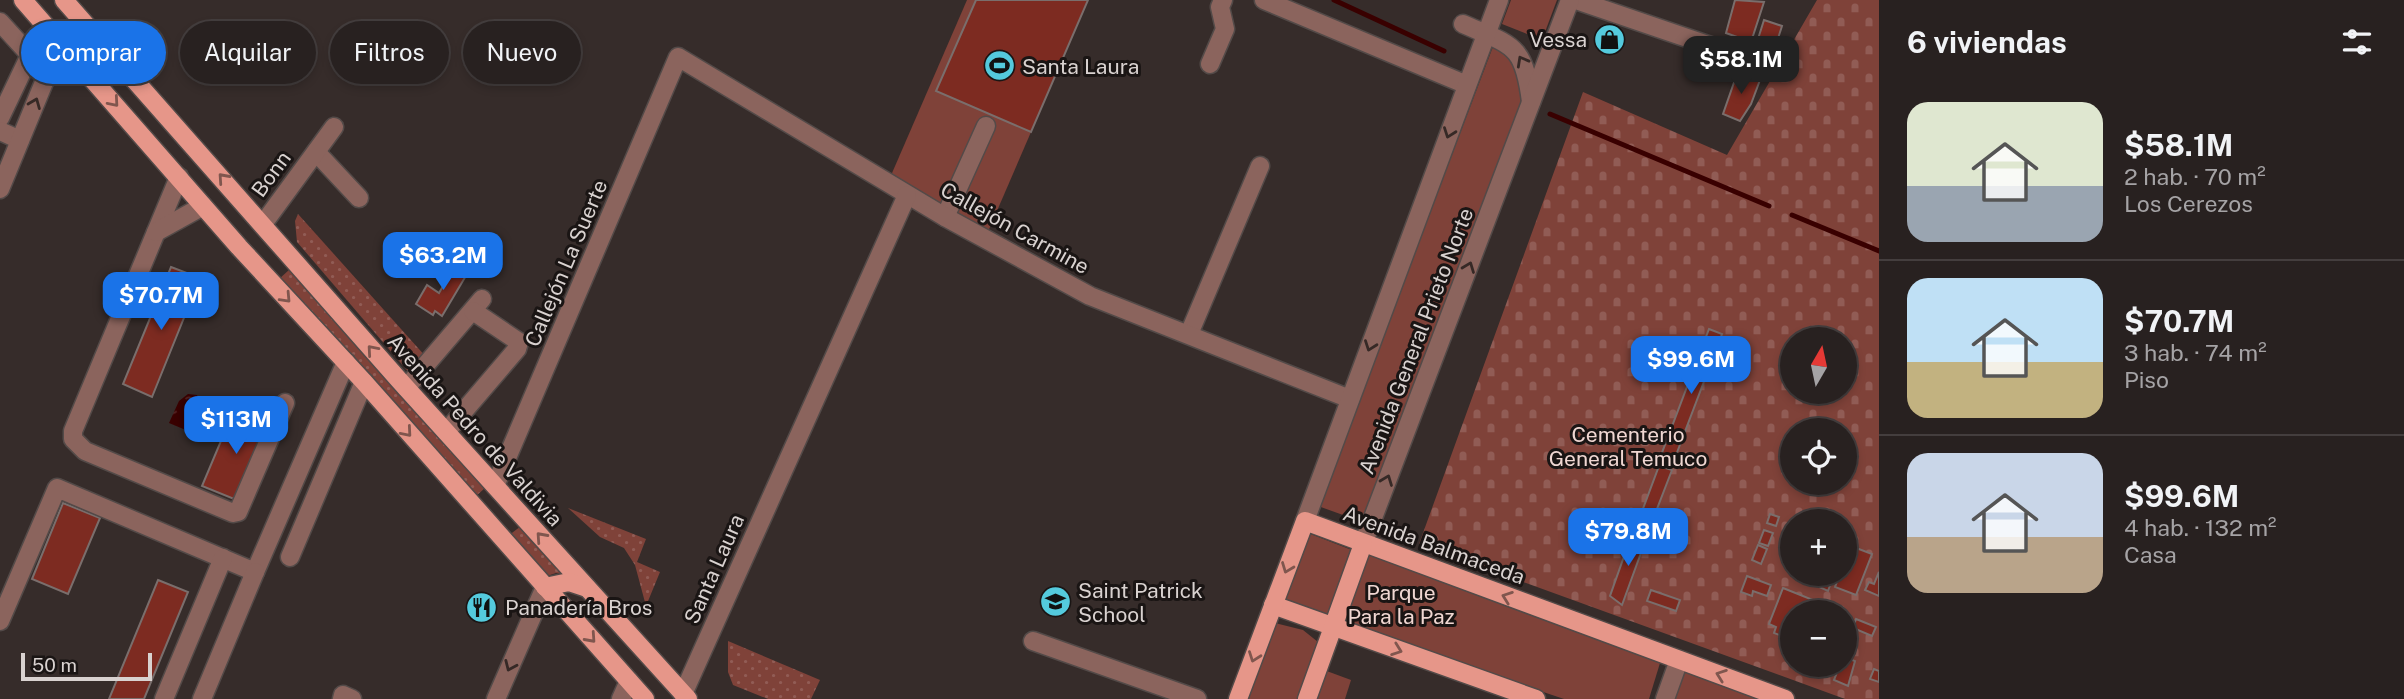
<!DOCTYPE html>
<html lang="es">
<head>
<meta charset="utf-8">
<style>
	body { margin:0; font-family:"Public Sans",sans-serif; background:#302929; color:#f1f3f6; height:100vh; display:flex; flex-direction:column; font-size:26px; white-space:nowrap }
	* { box-sizing:border-box; margin:0 }
	p { font-size:23px; color:#a5a3a5 }
	.icon { flex:none; width:38px; height:38px; fill:none; stroke:currentColor; stroke-width:2; stroke-linecap:round; stroke-linejoin:round }
	.map { position:relative; flex:1; overflow:hidden }
	.sheet { display:flex; flex-direction:column; background:#282120; width:525px }
	.sheet>* { flex:none }
	.top-card { position:absolute; left:21px; top:21px; width:665px; height:63px; display:flex; gap:14px }
	.needle { width:46px; rotate:9deg }
	.fabs { position:absolute; left:1780px; top:327px; display:grid; gap:14px }
	.fabs a { display:grid; place-items:center; width:77px; height:77px; border-radius:50%; background:#282120; box-shadow:0 4px 10px #0003,0 0 0 2px #443e3e; font-size:35px }
	.scale { position:absolute; left:21px; bottom:18px; width:131px; box-sizing:border-box; padding-left:7px; border:4px solid #d9d2d0; border-top:0; font-size:19px; line-height:24px; white-space:nowrap; color:#d9d2d0; -webkit-text-stroke:5px #1a1514; paint-order:stroke }
	.price { position:absolute; translate:-50% -60px; padding:0 16px; border-radius:14px; background:#1a73e8; color:#fff; font-size:23px; line-height:46px; filter:drop-shadow(0 2px 4px #0008) }
	.price::after { content:''; position:absolute; left:50%; top:42px; width:21px; height:16px; margin-left:-10px; background:inherit; clip-path:polygon(0 0,100% 0,50% 100%) }
	.price.selected { background:#222; color:#fff }
	ul { padding:0; list-style:none }
	li { display:flex; align-items:center; gap:21px; height:175px; padding:0 28px }
	li+li { border-top:2px solid #443e3e }
	li span { display:grid; place-items:center; flex:none; width:196px; height:140px; border-radius:21px; color:#555 }
	li>.icon { margin-inline-start:auto }
	span .icon { width:84px; height:84px; fill:#fffc; stroke-width:1 }
	li b { font-size:30px }
	h2 { display:flex; justify-content:space-between; align-items:center; height:84px; padding:0 28px; font-size:30px }
	.tag { padding:0 24px; border-radius:32px; background:#282120; box-shadow:0 4px 10px #0003,0 0 0 2px #443e3e; font-size:24px; line-height:63px }
	.tag.selected { background:#1a73e8; color:#fff }
	main { display:flex; flex:1; min-height:0 }
	.map>svg:first-child { display:block }
	.grass { fill:url(#grass-dots) }
	.cemetery { fill:url(#cemetery-stones); fill-rule:evenodd }
	.green { fill:#7f4239 }
	.water { fill:url(#water-ripples) }
	.lines { fill:none; stroke-linecap:round; stroke-linejoin:round }
	.stream { stroke:#390000; stroke-width:5 }
	.building { fill:#7d2b21; stroke:#7a6e6c; stroke-width:2 }
	.minor-casing { stroke:#534a48; stroke-width:21 }
	.major-casing { stroke:#534a48; stroke-width:21 }
	.minor { stroke:#8b645d; stroke-width:18 }
	.major { stroke:#e69689; stroke-width:18 }
	.oneway { stroke:#362926 }
	.oneway2 { stroke:#80564e }
	.labels { text-anchor:middle; dominant-baseline:central; stroke-width:6; stroke-linejoin:round; paint-order:stroke }
	.poi-label { font-size:21px; fill:#d9d2d0; stroke:#1a1514; text-anchor:start }
	.street-label { font-size:21px; fill:#d9d2d0; stroke:#1a1514 }
	.park-label { font-size:21px; fill:#f0d7d2; stroke:#1a1514 }
</style>
</head>
<body>
<main>
<div class="map">
<svg width="1879" height="699" viewBox="0 0 1879 699">
	<defs>
		<pattern id="grass-dots" width="8" height="8" patternUnits="userSpaceOnUse" patternTransform="scale(1.75)"><rect width="8" height="8" fill="#7f4239"/><path d="M2 2h.1M6 6h.1" fill="none" stroke="#915c55" stroke-width="1.8" stroke-linecap="round"/></pattern>
		<pattern id="cemetery-stones" width="16" height="16" patternUnits="userSpaceOnUse" patternTransform="scale(1.75)"><rect width="16" height="16" fill="#7f4239"/><path d="M2 7V4a2 2 0 0 1 4 0v3zM10 15v-3a2 2 0 0 1 4 0v3z" fill="#915c55"/></pattern>
		<pattern id="water-ripples" width="26" height="14" patternUnits="userSpaceOnUse" patternTransform="scale(1.75)"><rect width="26" height="14" fill="#390000"/><path d="M2 4q2-2 4 0t4 0M15 11q2-2 4 0t4 0" fill="none" stroke="#552424"/></pattern>
	</defs>
	<rect width="100%" height="100%" fill="#362c2a"/>
	<g class="grass">
		<path d="M298 214 427 358 412 376 297 242 295 221Z"/>
		<path d="M289 270 485 488 476 496 279 279Z"/>
		<path d="M568 508 646 539 637 562 660 572 646 606 635 565 624 548 600 537Z"/>
		<path d="M521 526 566 575 556 573 544 577 508 536Z"/>
		<path d="M728 641 820 680 811 699H768L733 685 728 672Z"/>
	</g>
	<path class="cemetery" d="M1817 0H1879V699H1845L1419 544 1583 92 1727 155ZM1792 340H1844V392H1792ZM1792 430H1844V483H1792ZM1792 522H1844V574H1792ZM1792 612H1844V665H1792Z"/>
	<g class="green">
		<path d="M967 0H1088L987 234 889 180Z"/>
		<path d="M1511 0H1557L1542 40 1502 24Z"/>
		<path d="M1494 44 1511 54 1527 93 1368 524 1318 506Z"/>
		<path d="M1308 533 1357 552 1333 616 1283 598Z"/>
		<path d="M1367 552 1660 663 1649 699H1564L1343 624Z"/>
		<path d="M1275 623 1303 630 1323 646 1303 699H1245Z"/>
		<path d="M1685 664 1776 699H1673Z"/>
		<path d="M1324 670 1351 680 1345 699H1314Z"/>
	</g>
	<path class="water" d="M188 394 197 395 203 408 193 433 169 423 179 401Z"/>
	<g class="lines">
		<g class="stream">
			<path d="M1334 0 1444 51"/>
			<path d="M1550 114 1769 206"/>
			<path d="M1792 215 1879 251"/>
		</g>
	</g>
	<g class="building">
		<path d="M976 0H1088L1031 132 936 91Z"/>
		<path d="M1735 0 1764 2 1751 42 1726 33Z"/>
		<path d="M1764 20 1782 26 1772 57 1748 49 1752 37 1758 39Z"/>
		<path d="M1748 69 1755 71 1752 78 1760 80 1751 104 1740 121 1723 114 1737 74 1746 76Z"/>
		<path d="M457 262 470 269 442 316 435 311 433 315 416 304 427 285 439 293Z"/>
		<path d="M171 267 200 278 152 397 123 384Z"/>
		<path d="M1709 329 1722 334 1673 463 1660 458Z"/>
		<path d="M234 410 270 425 239 501 202 486Z"/>
		<path d="M1659 466 1672 470 1650 527 1638 522Z"/>
		<path d="M63 503 100 518 68 594 32 579Z"/>
		<path d="M1770 514 1779 517 1776 526 1767 523Z"/>
		<path d="M1764 530 1773 533 1768 546 1759 543Z"/>
		<path d="M1632 534 1646 539 1622 605 1610 596Z"/>
		<path d="M1758 545 1767 549 1761 564 1752 560Z"/>
		<path d="M1851 546 1872 554 1856 595 1835 587 1840 574H1844V563Z"/>
		<path d="M1879 572V596L1865 590 1869 582 1874 584Z"/>
		<path d="M1821 574 1833 577 1828 591 1817 586Z"/>
		<path d="M1747 576 1771 585 1767 596 1753 591 1752 596 1741 592Z"/>
		<path d="M158 580 188 592 144 699H109Z"/>
		<path d="M1783 588 1813 600 1808 612H1792L1790 639 1774 633 1776 627 1769 624Z"/>
		<path d="M1651 590 1680 600 1676 611 1647 601Z"/>
		<path d="M1812 603 1836 612H1808Z"/>
		<path d="M1856 619 1876 627 1872 636 1853 628Z"/>
		<path d="M1844 657 1855 661 1848 686 1834 680 1840 665H1844Z"/>
		<path d="M1874 669 1879 671V682L1870 679Z"/>
	</g>
	<g class="lines">
		<defs>
			<g id="minor">
				<path d="M1264 0 1467 85"/>
				<path d="M1576 0 1740 56"/>
				<path d="M0 22 30 55 0 118"/>
				<path d="M1463 24C1513 46 1524 44 1531 102"/>
				<path d="M1210 64 1225 29 1220 7 1223 0"/>
				<path d="M0 131 20 140"/>
				<path d="M316 152 359 198"/>
				<path d="M179 177 73 431V439L85 451 233 513 238 512 285 403"/>
				<path d="M0 189 61 41"/>
				<path d="M945 217 986 126"/>
				<path d="M263 224 334 127"/>
				<path d="M156 232 203 206"/>
				<path d="M1189 334 1260 166"/>
				<path d="M406 388 482 299"/>
				<path d="M446 432 517 349 519 342 473 311"/>
				<path d="M495 486 678 57 945 217 1090 296 1350 399"/>
				<path d="M1305 521 1499 0"/>
				<path d="M1363 544 1570 0"/>
				<path d="M290 557 364 382"/>
				<path d="M0 621 57 488 255 572 346 362"/>
				<path d="M1033 641 1197 699"/>
				<path d="M683 694 907 195"/>
				<path d="M164 699 223 558"/>
				<path d="M202 699 255 572"/>
				<path d="M342 699 343 695 352 699"/>
				<path d="M496 699 545 587"/>
				<path d="M621 699 629 681"/>
				<path d="M1665 699 1679 660"/>
			</g>
			<g id="major">
				<path d="M23 0 239 247 364 382 645 699"/>
				<path d="M64 0 399 380 688 699"/>
				<path d="M545 587 569 582 587 588"/>
				<path d="M1273 605 1536 699"/>
				<path d="M1238 699 1305 521 1785 699"/>
				<path d="M1307 699 1363 544"/>
			</g>
		</defs>
		<use href="#minor" class="minor-casing"/>
		<use href="#major" class="major-casing"/>
		<use href="#minor" class="minor"/>
		<use href="#major" class="major"/>
	</g>
	<defs><path id="oneway-chevron" d="M-2-3.5L2.5 0L-2 3.5" fill="none" stroke-width="1.6" stroke-linecap="round" stroke-linejoin="round" transform="scale(1.75)"/></defs>
	<g class="oneway">
		<use href="#oneway-chevron" transform="translate(1522 61) rotate(-119)"/>
		<use href="#oneway-chevron" transform="translate(35 103) rotate(-68)"/>
		<use href="#oneway-chevron" transform="translate(1449 133) rotate(110)"/>
		<use href="#oneway-chevron" transform="translate(1469 267) rotate(-69)"/>
		<use href="#oneway-chevron" transform="translate(1370 346) rotate(110)"/>
		<use href="#oneway-chevron" transform="translate(1387 480) rotate(-69)"/>
		<use href="#oneway-chevron" transform="translate(510 666) rotate(114)"/>
	</g>
	<g class="oneway2">
		<use href="#oneway-chevron" transform="translate(114 102) rotate(49)"/>
		<use href="#oneway-chevron" transform="translate(223 178) rotate(-132)"/>
		<use href="#oneway-chevron" transform="translate(286 298) rotate(47)"/>
		<use href="#oneway-chevron" transform="translate(372 350) rotate(-131)"/>
		<use href="#oneway-chevron" transform="translate(407 432) rotate(49)"/>
		<use href="#oneway-chevron" transform="translate(541 537) rotate(-132)"/>
		<use href="#oneway-chevron" transform="translate(1287 568) rotate(111)"/>
		<use href="#oneway-chevron" transform="translate(1507 597) rotate(-160)"/>
		<use href="#oneway-chevron" transform="translate(591 638) rotate(48)"/>
		<use href="#oneway-chevron" transform="translate(1397 650) rotate(20)"/>
		<use href="#oneway-chevron" transform="translate(1254 657) rotate(110)"/>
		<use href="#oneway-chevron" transform="translate(1721 675) rotate(-160)"/>
	</g>
	<defs>
		<symbol id="shop-disc" viewBox="-11 -11 22 22"><circle r="9.5" fill="#54cadd" stroke="#1a1514"/><path d="M-5-2.5h2.3a2.7 3.5 0 0 1 5.4 0H5L5.5 6h-11ZM-1.5-2.5h3a1.5 2.3 0 0 0-3 0Z" fill="#111"/></symbol>
		<symbol id="stadium-disc" viewBox="-11 -11 22 22"><circle r="9.5" fill="#54cadd" stroke="#1a1514"/><path d="M0-5a6.5 5 0 1 0 0 10a6.5 5 0 1 0 0-10ZM-3.5-1.8h7v3.6h-7Z" fill="#111"/></symbol>
		<symbol id="school-disc" viewBox="-11 -11 22 22"><circle r="9.5" fill="#54cadd" stroke="#1a1514"/><path d="M0-5L7-2L0 1L-7-2ZM-4 1L0 2.5L4 1V4Q0 6-4 4Z" fill="#111"/></symbol>
		<symbol id="restaurant-disc" viewBox="-11 -11 22 22"><circle r="9.5" fill="#54cadd" stroke="#1a1514"/><path d="M-5-6h1v4h1v-4h1v4h1v-4h1v5L-1.5 .5V6h-2V.5L-5-1ZM5-6V6H3V1.5H1.5Q1.5-4 5-6Z" fill="#111"/></symbol>
	</defs>
	<g fill-rule="evenodd">
		<use href="#shop-disc" x="1592" y="22" width="35" height="35"/>
		<use href="#stadium-disc" x="982" y="48" width="35" height="35"/>
		<use href="#school-disc" x="1038" y="584" width="35" height="35"/>
		<use href="#restaurant-disc" x="464" y="590" width="35" height="35"/>
	</g>
	<g class="labels">
		<g class="poi-label">
			<text x="1587" y="39" text-anchor="end">Vessa</text>
			<text x="1022" y="66">Santa Laura</text>
			<text x="1078" y="590">Saint Patrick<tspan x="1078" dy="24">School</tspan></text>
			<text x="505" y="607">Panadería Bros</text>
		</g>
		<g class="street-label">
			<text transform="translate(271 174) rotate(-54)">Bonn</text>
			<text transform="translate(1015 228) rotate(29)">Callejón Carmine</text>
			<text transform="translate(566 263) rotate(-67)">Callejón La Suerte</text>
			<text transform="translate(1416 341) rotate(-69)">Avenida General Prieto Norte</text>
			<text transform="translate(475 430) rotate(48)">Avenida Pedro de Valdivia</text>
			<text transform="translate(1434 545) rotate(20)">Avenida Balmaceda</text>
			<text transform="translate(714 569) rotate(-66)">Santa Laura</text>
		</g>
		<g class="park-label">
			<text x="1628" y="434">Cementerio<tspan x="1628" dy="24">General Temuco</tspan></text>
			<text x="1401" y="592">Parque<tspan x="1401" dy="24">Para la Paz</tspan></text>
		</g>
	</g>
</svg>
<div class="fabs">
<a><svg class="needle" viewBox="-14 -14 28 28"><path d="M0-13l5 13h-10z" fill="#e53935"/><path d="M0 13l5-13h-10z" fill="#a5a3a5"/></svg></a>
<a><svg class="icon" aria-label="locate" viewBox="0 0 24 24"><circle cx="12" cy="12" r="6"/><path d="M12 2v4M12 18v4M2 12h4M18 12h4"/></svg></a>
<a>+</a>
<a>−</a>
</div>
<div class="scale">50 m</div>
<b class="price selected" style="left:1741px;top:96px">$58.1M</b>
<b class="price" style="left:443px;top:292px">$63.2M</b>
<b class="price" style="left:161px;top:332px">$70.7M</b>
<b class="price" style="left:1691px;top:396px">$99.6M</b>
<b class="price" style="left:236px;top:456px">$113M</b>
<b class="price" style="left:1628px;top:568px">$79.8M</b>
<div class="top-card">
<a class="tag selected">Comprar</a>
<a class="tag">Alquilar</a>
<a class="tag">Filtros</a>
<a class="tag">Nuevo</a>
</div>
</div>
<section class="sheet">
<h2>6 viviendas<svg class="icon" aria-label="filters" viewBox="0 0 24 24"><path d="M4 7h16M4 17h16"/><circle cx="9" cy="7" r="2"/><circle cx="15" cy="17" r="2"/></svg></h2>
<ul>
<li><span style="background:linear-gradient(#dfe7d0 60%,#9aa5b1 0)"><svg class="icon" aria-label="home" viewBox="0 0 24 24"><path d="M3 11l9-7 9 7M6 9v11h12V9"/></svg></span><div><b>$58.1M</b><p>2 hab. · 70 m²</p><p>Los Cerezos</p></div></li>
<li><span style="background:linear-gradient(#bfe0f5 60%,#c2b280 0)"><svg class="icon" aria-label="home" viewBox="0 0 24 24"><path d="M3 11l9-7 9 7M6 9v11h12V9"/></svg></span><div><b>$70.7M</b><p>3 hab. · 74 m²</p><p>Piso</p></div></li>
<li><span style="background:linear-gradient(#c9d6e8 60%,#b9a48a 0)"><svg class="icon" aria-label="home" viewBox="0 0 24 24"><path d="M3 11l9-7 9 7M6 9v11h12V9"/></svg></span><div><b>$99.6M</b><p>4 hab. · 132 m²</p><p>Casa</p></div></li>
</ul>
</section>
</main>
</body>
</html>
